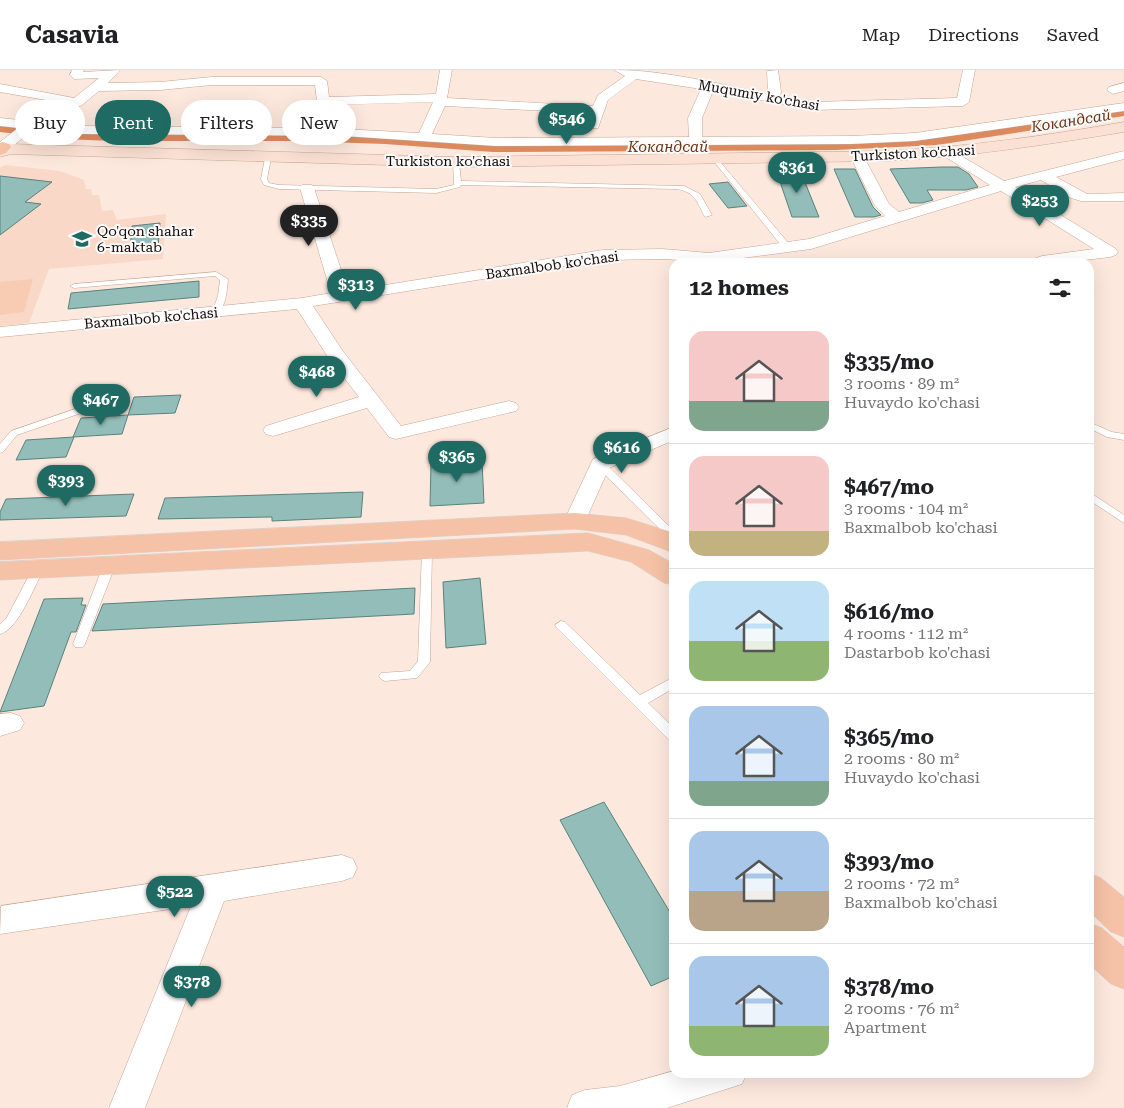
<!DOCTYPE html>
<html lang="en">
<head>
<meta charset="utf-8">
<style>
	body { margin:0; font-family:"Roboto Serif",serif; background:#f6f6f6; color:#202124; height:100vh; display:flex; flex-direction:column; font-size:19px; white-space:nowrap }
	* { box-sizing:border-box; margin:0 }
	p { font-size:16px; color:#757577 }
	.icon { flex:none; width:28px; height:28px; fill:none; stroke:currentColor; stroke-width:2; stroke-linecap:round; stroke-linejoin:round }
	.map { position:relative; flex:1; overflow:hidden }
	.sheet { position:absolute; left:669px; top:188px; width:425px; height:820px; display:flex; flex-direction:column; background:#fff; border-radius:15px; box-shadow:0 5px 20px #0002 }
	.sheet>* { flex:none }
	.banner { position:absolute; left:15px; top:30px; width:475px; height:45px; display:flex; gap:10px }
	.price { position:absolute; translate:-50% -42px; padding:0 11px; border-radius:18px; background:#1f6a63; color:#fff; font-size:16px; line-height:32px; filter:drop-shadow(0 1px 2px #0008) }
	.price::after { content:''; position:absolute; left:50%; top:30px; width:15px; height:11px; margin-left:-8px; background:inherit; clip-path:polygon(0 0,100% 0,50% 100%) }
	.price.selected { background:#222; color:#fff }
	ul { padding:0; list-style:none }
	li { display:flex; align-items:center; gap:15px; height:125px; padding:0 20px }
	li+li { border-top:1px solid #e0e0e0 }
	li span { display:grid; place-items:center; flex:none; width:140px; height:100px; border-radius:15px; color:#555 }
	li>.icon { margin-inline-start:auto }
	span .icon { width:60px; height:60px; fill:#fffc; stroke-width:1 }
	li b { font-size:21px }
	h2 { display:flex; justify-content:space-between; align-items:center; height:60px; padding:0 20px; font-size:21px }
	.tag { padding:0 18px; border-radius:22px; background:#fff; box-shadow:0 5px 20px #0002; font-size:18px; line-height:45px }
	.tag.selected { background:#1f6a63; color:#fff }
	header { display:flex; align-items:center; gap:30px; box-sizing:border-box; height:70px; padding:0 25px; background:#fff; border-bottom:1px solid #e0e0e0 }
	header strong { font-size:24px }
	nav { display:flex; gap:28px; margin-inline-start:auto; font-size:18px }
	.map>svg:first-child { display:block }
	.built { fill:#fad8c7 }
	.green { fill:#f8cbb3 }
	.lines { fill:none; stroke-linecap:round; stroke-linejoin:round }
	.canal { fill:#dc8a5d; fill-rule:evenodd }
	.building { fill:#93bdb8; stroke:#59827d }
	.lane-casing { stroke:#c5a493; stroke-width:1 }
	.street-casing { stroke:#c5a493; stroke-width:1 }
	.secondary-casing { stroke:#c5a493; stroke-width:1 }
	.primary-casing { stroke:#d5d3d2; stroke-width:1 }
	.lane { fill:#fff; fill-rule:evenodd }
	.street { fill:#fff; fill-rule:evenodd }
	.secondary { fill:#fae1d3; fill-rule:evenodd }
	.primary { fill:#f5c2a7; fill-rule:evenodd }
	.labels { text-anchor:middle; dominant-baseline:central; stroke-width:4; stroke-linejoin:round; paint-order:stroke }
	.far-street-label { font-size:14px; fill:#140905; stroke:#fafafa }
	.far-poi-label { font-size:14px; fill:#140905; stroke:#fafafa; text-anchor:start }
	.far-water-label { font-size:15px; font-style:italic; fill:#6c3616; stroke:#fafafa }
</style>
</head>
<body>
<header>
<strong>Casavia</strong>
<nav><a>Map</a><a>Directions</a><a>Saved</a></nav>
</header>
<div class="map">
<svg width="1124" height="1038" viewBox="0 0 1124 1038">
	<rect width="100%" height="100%" fill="#fde8dd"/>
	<path class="built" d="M5 95 60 101 84 110 86 119H91L92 125H99L102 141 113 140 117 150 166 144 163 189 49 199 29 253 0 256V98Z"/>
	<path class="green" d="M33 209 24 242 0 245V212Z"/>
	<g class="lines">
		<path class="canal" d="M1124 40V46L937 75 836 80 493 82 385 74 299 71H113L62 69 0 62V54L62 61 113 63H299L385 66 493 74 836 72 937 67Z"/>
	</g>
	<g class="building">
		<path d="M942 97H958L969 104 978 117 966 120H927L933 130 922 133H910L890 99Z"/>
		<path d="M834 99H855L873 137 881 145 874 147H855Z"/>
		<path d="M776 100H800L819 147H792Z"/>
		<path d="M0 106 52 112 25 132 41 134 0 165Z"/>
		<path d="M728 112 747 136 728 138 709 114Z"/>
		<path d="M160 153 158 177 130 180 132 156Z"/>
		<path d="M199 211V227L68 239 71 223Z"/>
		<path d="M181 325 175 343 128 345 134 327Z"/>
		<path d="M128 345 122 364 73 367 81 348Z"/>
		<path d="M74 367 66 387 16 390 26 370Z"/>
		<path d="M482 391 484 433 430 436 431 393Z"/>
		<path d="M363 422 361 447 272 451V447L158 449 165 428Z"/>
		<path d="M134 424 126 446 0 450V442L6 429Z"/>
		<path d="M480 508 486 574 446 578 443 512Z"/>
		<path d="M415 518 414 544 92 561 103 534Z"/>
		<path d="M83 528 81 535H86L76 562H71L44 636 0 642 44 529Z"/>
		<path d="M604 732 674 849V906L651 916 560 750Z"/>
	</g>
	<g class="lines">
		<defs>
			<g id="lane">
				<path d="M268 86 271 88 267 109 269 113 279 115 436 119 454 115 453 92 456 90 459 92 461 111 684 116 700 124 712 145 705 147C697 132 695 122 677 119L461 115 460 117 436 123 279 119 264 115 261 109 265 88Z"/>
				<path d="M712 87H716L790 175V179H784L712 89Z"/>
				<path d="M216 202 228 209C227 220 226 239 216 244L212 242 218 226 220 210 215 206 74 218 70 216 74 214Z"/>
				<path d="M87 335 92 338 90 340 17 365 3 382 0 383V374L11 361Z"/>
				<path d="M1089 352 1112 362 1124 364V370L1107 367 1089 358Z"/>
				<path d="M600 391 604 392 674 461V470L670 469 596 396 595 394Z"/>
				<path d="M1089 422 1124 445V453L1089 430Z"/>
				<path d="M427 476 432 480 430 592 417 608 385 611 381 609 379 606 381 603 410 601 418 591 422 480Z"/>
				<path d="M109 492 115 496 85 574 83 577H75L73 574 103 496Z"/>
				<path d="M38 495 44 499C34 516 19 559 0 564V554L6 549 34 496Z"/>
				<path d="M561 551 565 552 640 625 674 607V618L648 633 674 658V671L669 670 557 558 555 555Z"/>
			</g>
			<g id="street">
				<path d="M72 0H84L83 2 120 0 108 13 160 12 212 7H321L327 11 329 27 436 24 440 0H452L447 28 593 36 598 25 625 6 614 0C665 0 718 14 768 24L767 1 778 0 781 22 780 26 813 32 957 28 963 0H975L969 32 963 36 813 40 713 21 702 48V67L851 66 915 63 1124 33V41L915 71 851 74 703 75V87L696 91 689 87V75L496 76 343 66 81 64 34 59 8 80H0V72L18 58 0 56V48L29 51 63 33 0 22V14L74 28 99 8 74 9 70 5ZM636 9 701 19 688 48 689 67 496 68 432 64 445 36 590 43 586 55 588 58H598L608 30ZM212 15H315L317 31 309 58 81 56 46 53 82 35 99 21 160 20ZM433 32 419 63 322 58 328 35Z"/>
				<path d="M1124 13V21L1113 24 1107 20 1109 17Z"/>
				<path d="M949 79 1004 111 1124 81V89L1056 107 1087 124 1124 123V131H1081L1071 128 1041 110 1015 117 1116 179 1118 182 1116 185 1110 187 1068 192H1035L1036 188 1042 186 1094 179 1001 121 811 179 712 192 663 189 603 190 313 236 342 280 401 356 509 331 516 333 519 337 516 341 396 369 389 367 367 338 280 364 273 366 266 364 263 360 266 356 359 327 328 287 297 239 0 267V257L302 228 331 223 300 118 302 115H312L314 118 348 221 603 180 663 179 709 183 809 169 885 146 875 136 850 86 852 83H862L889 134 899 142 990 115 944 86 942 83 944 80Z"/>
				<path d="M674 357V370L609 398 583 456 575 458 567 456 564 451 593 389Z"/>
				<path d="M11 643 20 646 24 653 20 660 0 666V644Z"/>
				<path d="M342 785 353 789 357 798 353 807 342 811 224 831 145 1038H109L191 836 0 864 1 836Z"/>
				<path d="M674 1001V1002H747L742 1014 667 1038H567L572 1025 585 1020 620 1016Z"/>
			</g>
			<path id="secondary" d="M1124 52V62C1044 75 967 87 886 91L456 97 11 84 0 87V77L10 74 456 87 886 81C966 77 1045 66 1124 52Z"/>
			<g id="primary">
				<path d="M3 72 9 74 11 77 6 83 0 85V73Z"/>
				<path d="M575 443 626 448 671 462 674 463V483L626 465 575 459 0 490V472Z"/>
				<path d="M588 463 649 480 674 494V515L664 513 631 492 588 481 0 510V492Z"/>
				<path d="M1089 803 1101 808 1124 827V867L1111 862 1089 841Z"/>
				<path d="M1089 853 1102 858 1124 877V919L1111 914 1089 894Z"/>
			</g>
		</defs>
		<use href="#lane" class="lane-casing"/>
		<use href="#street" class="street-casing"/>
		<use href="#secondary" class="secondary-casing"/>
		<use href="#primary" class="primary-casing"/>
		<use href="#lane" class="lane"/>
		<use href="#street" class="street"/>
		<use href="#secondary" class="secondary"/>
		<use href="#primary" class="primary"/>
	</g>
	<defs>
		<symbol id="school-bare" viewBox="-9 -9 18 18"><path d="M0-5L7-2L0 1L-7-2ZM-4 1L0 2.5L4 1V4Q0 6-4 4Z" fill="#1f6a63" stroke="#fafafa" stroke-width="2.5" paint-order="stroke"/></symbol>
	</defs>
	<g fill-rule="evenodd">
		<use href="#school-bare" x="68" y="155" width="28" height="28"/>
	</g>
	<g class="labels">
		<g class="far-street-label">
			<text transform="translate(759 25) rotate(10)">Muqumiy ko'chasi</text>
			<text transform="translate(913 83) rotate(-3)">Turkiston ko'chasi</text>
			<text x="448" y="91">Turkiston ko'chasi</text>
			<text transform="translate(552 195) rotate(-8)">Baxmalbob ko'chasi</text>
			<text transform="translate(151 248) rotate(-5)">Baxmalbob ko'chasi</text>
		</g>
		<g class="far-poi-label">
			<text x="97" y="161">Qo'qon shahar<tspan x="97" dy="16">6-maktab</tspan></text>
		</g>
		<g class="far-water-label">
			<text transform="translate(1071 51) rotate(-9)">Кокандсай</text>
			<text x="668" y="77">Кокандсай</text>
		</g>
	</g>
</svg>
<b class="price" style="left:567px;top:75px">$546</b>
<b class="price" style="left:797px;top:124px">$361</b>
<b class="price" style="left:1040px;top:157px">$253</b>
<b class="price selected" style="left:309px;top:177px">$335</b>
<b class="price" style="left:356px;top:241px">$313</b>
<b class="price" style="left:317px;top:328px">$468</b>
<b class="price" style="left:101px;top:356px">$467</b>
<b class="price" style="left:622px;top:404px">$616</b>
<b class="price" style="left:457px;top:413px">$365</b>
<b class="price" style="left:66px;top:437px">$393</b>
<b class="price" style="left:175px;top:848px">$522</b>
<b class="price" style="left:192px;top:938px">$378</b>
<div class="banner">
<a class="tag">Buy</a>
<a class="tag selected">Rent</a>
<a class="tag">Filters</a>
<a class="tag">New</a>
</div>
<section class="sheet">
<h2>12 homes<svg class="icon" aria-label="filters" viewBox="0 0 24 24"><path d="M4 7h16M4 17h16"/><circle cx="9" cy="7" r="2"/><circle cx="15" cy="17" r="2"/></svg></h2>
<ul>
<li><span style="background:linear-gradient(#f6c9c9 70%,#7fa58c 0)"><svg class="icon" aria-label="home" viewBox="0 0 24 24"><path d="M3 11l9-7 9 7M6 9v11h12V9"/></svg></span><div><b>$335/mo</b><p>3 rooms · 89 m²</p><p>Huvaydo ko'chasi</p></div></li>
<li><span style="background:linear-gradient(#f6c9c9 75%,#c2b280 0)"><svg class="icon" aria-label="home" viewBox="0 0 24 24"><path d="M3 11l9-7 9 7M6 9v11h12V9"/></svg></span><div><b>$467/mo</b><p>3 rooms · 104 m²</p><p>Baxmalbob ko'chasi</p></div></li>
<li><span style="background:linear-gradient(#bfe0f5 60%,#8fb573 0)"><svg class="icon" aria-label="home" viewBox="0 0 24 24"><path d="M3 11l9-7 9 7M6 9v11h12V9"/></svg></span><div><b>$616/mo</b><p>4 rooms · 112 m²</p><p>Dastarbob ko'chasi</p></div></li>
<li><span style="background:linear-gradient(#a9c7e8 75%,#7fa58c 0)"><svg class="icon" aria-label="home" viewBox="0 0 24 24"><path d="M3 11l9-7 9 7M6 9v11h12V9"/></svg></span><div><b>$365/mo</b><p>2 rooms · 80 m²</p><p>Huvaydo ko'chasi</p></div></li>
<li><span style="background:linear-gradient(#a9c7e8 60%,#b9a48a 0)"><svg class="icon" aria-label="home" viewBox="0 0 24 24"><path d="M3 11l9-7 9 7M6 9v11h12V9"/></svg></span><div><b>$393/mo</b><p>2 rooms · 72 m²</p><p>Baxmalbob ko'chasi</p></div></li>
<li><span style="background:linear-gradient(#a9c7e8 70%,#8fb573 0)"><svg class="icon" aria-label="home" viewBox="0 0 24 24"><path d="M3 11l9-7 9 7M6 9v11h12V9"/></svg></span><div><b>$378/mo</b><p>2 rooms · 76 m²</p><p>Apartment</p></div></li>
</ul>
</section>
</div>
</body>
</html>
